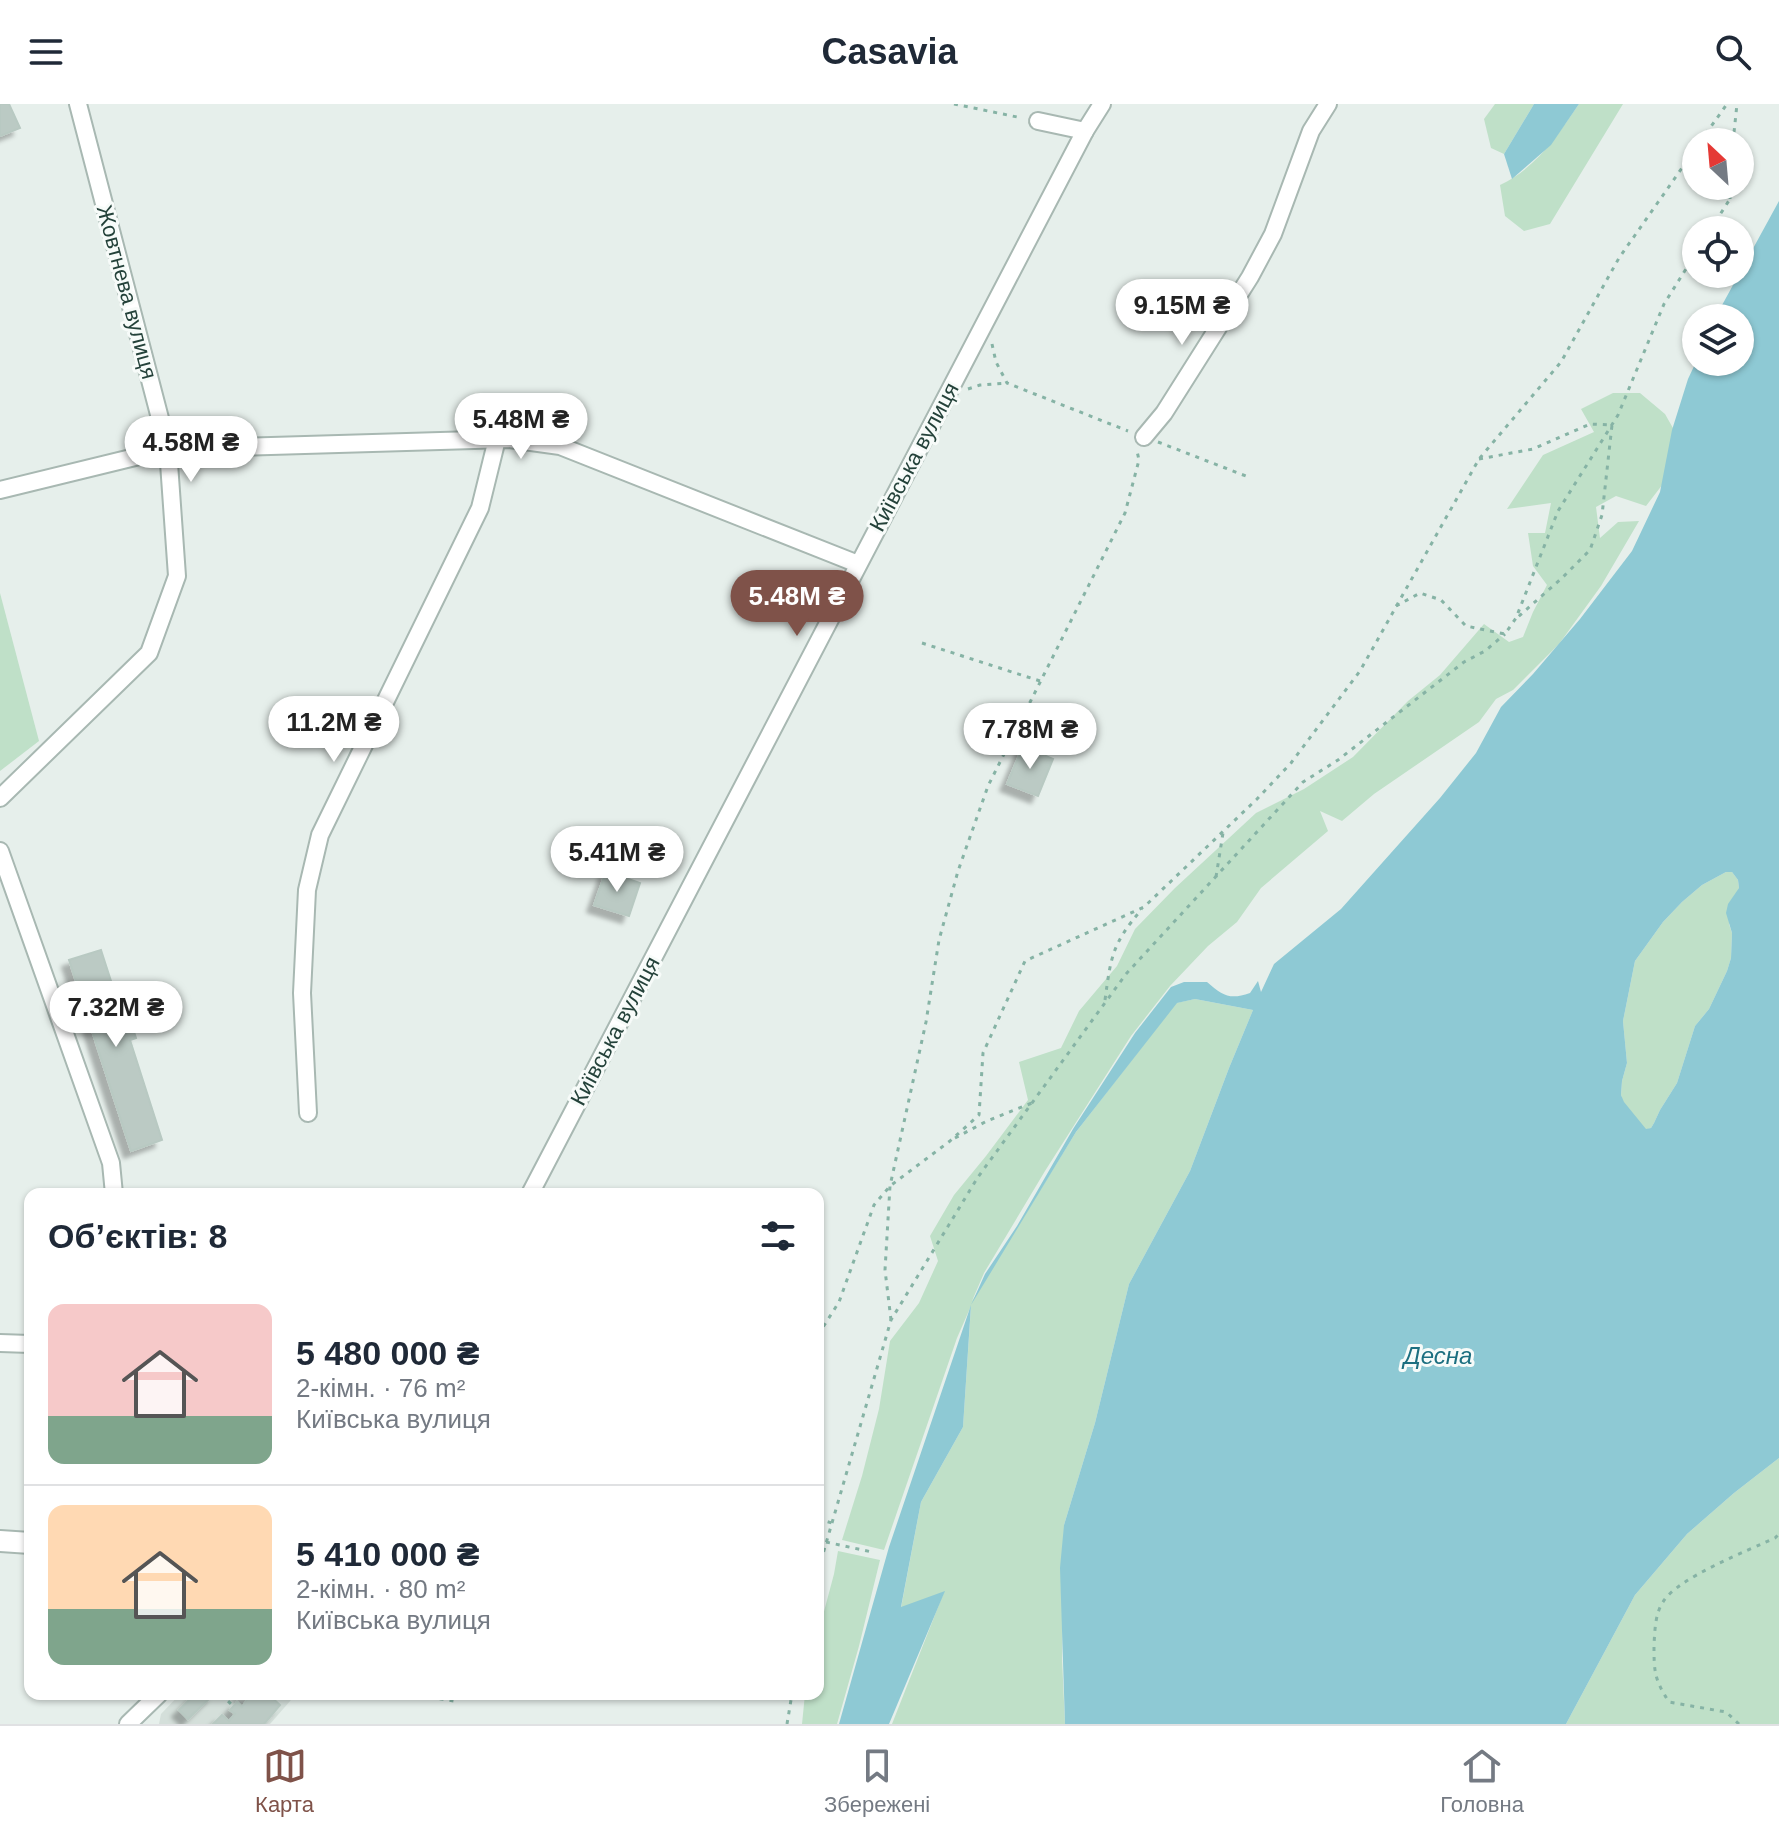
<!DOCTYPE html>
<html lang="uk">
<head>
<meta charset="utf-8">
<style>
	body { margin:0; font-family:Arial,sans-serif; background:#f2f2f3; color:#1f2937; height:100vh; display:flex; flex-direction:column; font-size:30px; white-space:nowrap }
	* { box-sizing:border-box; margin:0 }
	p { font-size:26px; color:#747a83 }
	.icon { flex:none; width:44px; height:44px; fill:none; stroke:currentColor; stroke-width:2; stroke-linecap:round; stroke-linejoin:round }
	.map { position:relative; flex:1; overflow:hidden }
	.panel { position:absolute; left:24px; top:1084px; width:800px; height:512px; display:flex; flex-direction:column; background:#fff; border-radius:16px; box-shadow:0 2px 6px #0004 }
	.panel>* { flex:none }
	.needle { width:52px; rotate:334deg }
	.controls { position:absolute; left:1682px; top:24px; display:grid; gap:16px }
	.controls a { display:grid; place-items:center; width:72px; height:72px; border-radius:50%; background:#fff; box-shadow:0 2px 6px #0004; font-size:40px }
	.price { position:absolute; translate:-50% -68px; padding:0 18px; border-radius:28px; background:#fff; color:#222; font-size:26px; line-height:52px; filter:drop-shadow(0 2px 4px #0008) }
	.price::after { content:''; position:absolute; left:50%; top:48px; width:24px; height:18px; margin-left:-12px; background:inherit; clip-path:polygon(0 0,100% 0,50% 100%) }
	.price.current { background:#7f5249; color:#fff }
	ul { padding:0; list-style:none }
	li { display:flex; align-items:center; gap:24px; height:200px; padding:0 24px }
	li+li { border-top:2px solid #e0e1e3 }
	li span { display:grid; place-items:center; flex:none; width:224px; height:160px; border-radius:16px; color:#555 }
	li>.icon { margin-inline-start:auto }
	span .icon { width:96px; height:96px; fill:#fffc; stroke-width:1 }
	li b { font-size:34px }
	h2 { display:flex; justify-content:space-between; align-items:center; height:96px; padding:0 24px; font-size:34px }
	header { display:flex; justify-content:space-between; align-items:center; height:104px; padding:0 24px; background:#fff; font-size:36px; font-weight:800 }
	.tab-bar { display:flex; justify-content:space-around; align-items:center; height:112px; border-top:2px solid #e0e1e3; background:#fff; font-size:22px; color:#747a83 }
	.tab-bar a { display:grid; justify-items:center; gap:4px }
	.tab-bar .current { color:#7f5249 }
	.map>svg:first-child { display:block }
	.built { fill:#d4dfda }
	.green { fill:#bfe0c8 }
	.water { fill:#8ec9d4; fill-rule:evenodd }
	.building { fill:#bbcac4; stroke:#b8c9c2; stroke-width:2; filter:url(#shadow) }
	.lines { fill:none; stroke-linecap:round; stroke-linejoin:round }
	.minor-casing { stroke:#a8b8b2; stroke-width:20 }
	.tertiary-casing { stroke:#a8b8b2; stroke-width:24 }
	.path { stroke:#86b3a5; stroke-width:3; stroke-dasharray:4 6; stroke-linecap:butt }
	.minor { stroke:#fff; stroke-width:16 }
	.tertiary { stroke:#fff; stroke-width:20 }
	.labels { text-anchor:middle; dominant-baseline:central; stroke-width:6; stroke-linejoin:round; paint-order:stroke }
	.street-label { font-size:22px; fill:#24423a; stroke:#f7fbf9 }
	.water-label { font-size:24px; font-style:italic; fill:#1c6f80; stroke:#f7fbf9 }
</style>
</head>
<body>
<header><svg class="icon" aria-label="menu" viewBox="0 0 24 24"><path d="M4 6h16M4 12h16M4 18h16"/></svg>Casavia<svg class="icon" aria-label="search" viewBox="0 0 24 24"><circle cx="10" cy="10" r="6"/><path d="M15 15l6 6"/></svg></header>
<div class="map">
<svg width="1779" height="1620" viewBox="0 0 1779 1620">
	<defs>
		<filter id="shadow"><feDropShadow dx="-7" dy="7" stdDeviation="2" flood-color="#0004"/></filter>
	</defs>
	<rect width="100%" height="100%" fill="#e6efeb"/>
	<path class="built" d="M180 1590H285L291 1596 270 1620H159L161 1610Z"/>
	<g class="green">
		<path d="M1495 0H1534L1504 50 1491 44 1484 15Z"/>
		<path d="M1579 0H1623L1550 120 1524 127 1505 112 1500 81C1536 64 1557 32 1579 0Z"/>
		<path d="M1613 289H1640L1665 310 1682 340 1666 376 1646 402 1616 392 1596 403 1600 434 1618 418 1639 417 1601 482 1559 540 1513 586 1496 595 1479 618 1374 690 1342 717 1320 707 1328 727 1261 784 1237 818 1208 842 1170 882 1131 932 1045 1067 984 1169 972 1197 1076 1028 1176 899 1195 895 1253 906 1229 964 1190 1067 1129 1180 1095 1319 1064 1421 1062 1554 1065 1620H892L944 1488 901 1504 921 1398 963 1323 971 1202 957 1234 884 1446 842 1436 862 1372 879 1305 890 1237 919 1199 938 1157 930 1132 954 1091 986 1052 1028 996 1019 958 1061 944 1079 907 1117 862 1135 825 1175 784 1256 709 1304 685 1353 653 1408 597 1440 571 1484 520 1509 538 1523 533 1533 508 1547 481 1533 462 1528 429H1545L1551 399 1507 405 1543 351 1594 328 1581 305Z"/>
		<path d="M0 489 39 637 0 667Z"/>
		<path d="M1726 768H1732L1738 776 1739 784 1729 820 1732 829 1731 854 1727 867 1709 905 1695 922 1677 979 1660 1006 1654 1019 1651 1024 1645 1026 1623 998 1621 991 1622 977 1627 959 1623 917 1635 857 1663 818 1682 798 1702 781Z"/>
		<path d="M1779 1354V1620H1566L1635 1491 1687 1430 1734 1389Z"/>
		<path d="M838 1447 880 1456 859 1542 837 1620H802L805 1590H818V1530L834 1470Z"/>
	</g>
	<g class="water">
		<path d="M1534 0H1579L1551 41 1512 75 1504 50Z"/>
		<path d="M1779 97V1354L1734 1389 1687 1430 1635 1491 1566 1620H1065L1060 1464 1064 1421 1095 1319 1129 1180 1190 1067 1229 964 1253 906 1195 895 1177 899 1076 1028 971 1201 963 1323 921 1398 901 1503 945 1487 889 1620H839L889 1443 971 1201 985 1170 1017 1122 1073 1025 1135 929 1171 883 1184 878H1207C1223 892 1230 896 1250 889L1258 877 1261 888 1274 860 1341 805 1440 694 1476 649 1501 603 1533 570 1580 515 1632 447 1660 388 1672 326 1688 275 1696 258H1740V214H1715ZM1726 768H1732L1738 776 1739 784 1728 800 1726 809 1732 829 1731 854 1727 867 1709 905 1695 922 1677 979 1660 1006 1654 1019 1651 1024 1646 1025 1624 998 1621 991 1622 977 1627 959 1623 917 1635 857 1663 818 1682 798 1702 781Z"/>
	</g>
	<g class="building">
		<path d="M0 0H9L20 24 0 32Z"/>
		<path d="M1023 642 1053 655 1038 692 1007 680Z"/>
		<path d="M606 767 640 779 629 812 594 801Z"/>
		<path d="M101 846 120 905 126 903 136 934 130 936 162 1036 131 1047 69 856Z"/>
		<path d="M195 1590H214L188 1615 179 1606Z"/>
		<path d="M240 1590H268L280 1601 264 1620H213L222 1611 229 1617 235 1610 230 1606 237 1598 242 1603 247 1596Z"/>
	</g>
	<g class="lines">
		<defs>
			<g id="minor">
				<path d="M1038 17 1085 27"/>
				<path d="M1144 333 1164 309 1250 173 1273 130 1311 27 1328 0"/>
				<path d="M0 386 168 345 508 335 560 342 858 460"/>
				<path d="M0 694 149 549 177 472 168 345 78 0"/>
				<path d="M0 747 111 1059 114 1090"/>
				<path d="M308 1009 302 889 307 786 320 731 480 404 497 335"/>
				<path d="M530 1090 1085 27 1102 0"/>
				<path d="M0 1239 30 1240"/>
				<path d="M128 1620 159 1590"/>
			</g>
			<path id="tertiary" d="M0 1437 30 1439"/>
		</defs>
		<use href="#minor" class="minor-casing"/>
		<use href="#tertiary" class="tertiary-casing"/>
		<g class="path">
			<path d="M954 0 1022 14"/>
			<path d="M1700 38 1727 0"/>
			<path d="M1733 38 1737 0"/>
			<path d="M1685 59 1696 68"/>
			<path d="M1730 82V95"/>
			<path d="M1710 126 1730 95 1713 82"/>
			<path d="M992 240 996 258 1007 279 1128 327"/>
			<path d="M968 285 980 281 1007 279"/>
			<path d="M1158 338 1251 374"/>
			<path d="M1479 355 1533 345 1590 320 1612 321 1602 411 1590 446 1562 474 1518 513"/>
			<path d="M1396 502 1420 489 1441 496 1466 522 1505 530 1516 514 1558 407 1618 311 1664 200 1696 149"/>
			<path d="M922 539 1040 577"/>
			<path d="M1216 773 1223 729"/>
			<path d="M1105 896C1111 852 1112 840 1142 805"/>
			<path d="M955 1034 987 1017 1032 999"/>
			<path d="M891 1216 885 1166 890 1082 926 918 939 836 958 767 988 682 1125 409 1139 356 1137 347"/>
			<path d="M818 1231 839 1198 874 1101 890 1082 950 1037 979 1011 983 949 1025 857 1144 803 1257 695 1291 659 1360 567 1479 355 1561 258 1619 154 1696 44"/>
			<path d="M818 1415 832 1419"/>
			<path d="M826 1438 872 1448"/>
			<path d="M818 1467 891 1216 978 1073 1126 870 1303 678 1338 656 1464 558 1485 547 1505 530"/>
			<path d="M221 1590 233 1602"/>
			<path d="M410 1590 454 1597"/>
			<path d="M787 1620 792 1590"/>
			<path d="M1739 1620 1726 1608 1669 1598C1654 1575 1654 1567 1654 1540 1655 1526 1655 1510 1663 1498 1677 1474 1749 1446 1775 1434L1779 1430"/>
		</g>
		<use href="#minor" class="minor"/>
		<use href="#tertiary" class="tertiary"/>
	</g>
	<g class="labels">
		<g class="street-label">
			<text transform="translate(127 188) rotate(75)">Жовтнева вулиця</text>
			<text transform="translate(914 353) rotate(-62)">Київська вулиця</text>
			<text transform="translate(615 927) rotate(-62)">Київська вулиця</text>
		</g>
		<g class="water-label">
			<text x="1438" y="1251">Десна</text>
		</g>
	</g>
</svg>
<div class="controls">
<a><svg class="needle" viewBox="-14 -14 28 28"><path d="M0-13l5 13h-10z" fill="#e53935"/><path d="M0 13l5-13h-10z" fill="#747a83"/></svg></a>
<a><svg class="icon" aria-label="locate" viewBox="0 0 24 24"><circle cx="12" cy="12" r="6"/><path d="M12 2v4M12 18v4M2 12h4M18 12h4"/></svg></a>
<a><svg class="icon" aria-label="layers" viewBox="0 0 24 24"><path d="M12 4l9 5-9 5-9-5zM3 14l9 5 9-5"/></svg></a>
</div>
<b class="price" style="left:1182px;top:243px">9.15M ₴</b>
<b class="price" style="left:521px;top:357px">5.48M ₴</b>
<b class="price" style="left:191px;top:380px">4.58M ₴</b>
<b class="price current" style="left:797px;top:534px">5.48M ₴</b>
<b class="price" style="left:334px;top:660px">11.2M ₴</b>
<b class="price" style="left:1030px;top:667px">7.78M ₴</b>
<b class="price" style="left:617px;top:790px">5.41M ₴</b>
<b class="price" style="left:116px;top:945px">7.32M ₴</b>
<section class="panel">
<h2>Об’єктів: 8<svg class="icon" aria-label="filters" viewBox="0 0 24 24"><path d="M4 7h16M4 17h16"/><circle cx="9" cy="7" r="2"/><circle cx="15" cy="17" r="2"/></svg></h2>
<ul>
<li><span style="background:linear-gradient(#f6c9c9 70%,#7fa58c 0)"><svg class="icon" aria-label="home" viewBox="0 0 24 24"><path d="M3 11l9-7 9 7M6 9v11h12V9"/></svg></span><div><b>5 480 000 ₴</b><p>2-кімн. · 76 m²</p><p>Київська вулиця</p></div></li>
<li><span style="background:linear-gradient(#ffd9b3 65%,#7fa58c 0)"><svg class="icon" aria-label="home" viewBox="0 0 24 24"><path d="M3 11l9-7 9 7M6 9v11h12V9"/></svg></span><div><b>5 410 000 ₴</b><p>2-кімн. · 80 m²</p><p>Київська вулиця</p></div></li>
</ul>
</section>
</div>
<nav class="tab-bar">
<a class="current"><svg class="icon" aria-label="map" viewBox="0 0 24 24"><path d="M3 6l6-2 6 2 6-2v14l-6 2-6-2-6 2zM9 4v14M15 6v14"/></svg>Карта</a>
<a><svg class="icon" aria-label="saved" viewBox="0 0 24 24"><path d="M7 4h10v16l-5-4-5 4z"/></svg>Збережені</a>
<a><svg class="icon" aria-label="home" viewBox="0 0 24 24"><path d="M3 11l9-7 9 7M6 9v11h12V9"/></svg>Головна</a>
</nav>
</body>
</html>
